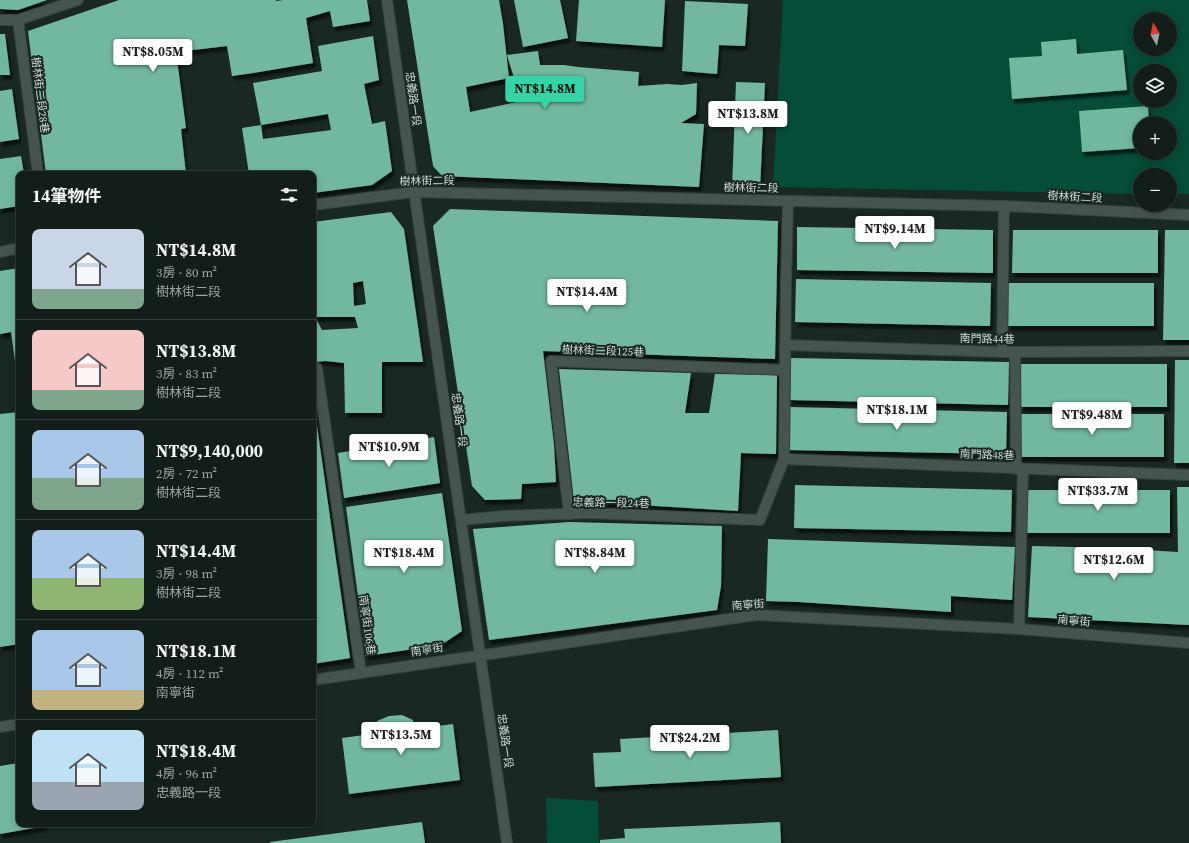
<!DOCTYPE html>
<html lang="zh-TW">
<head>
<meta charset="utf-8">
<style>
	body { margin:0; font-family:"Source Serif 4","Noto Sans TC",serif; background:#202b27; color:#f1f3f6; height:100vh; display:flex; flex-direction:column; font-size:15px; white-space:nowrap }
	* { box-sizing:border-box; margin:0 }
	p { font-size:13px; color:#9da2a2 }
	.icon { flex:none; width:22px; height:22px; fill:none; stroke:currentColor; stroke-width:2; stroke-linecap:round; stroke-linejoin:round }
	.map { position:relative; flex:1; overflow:hidden }
	.drawer { position:absolute; left:16px; top:171px; width:300px; height:656px; display:flex; flex-direction:column; background:#131e1a; border-radius:8px; box-shadow:0 2px 10px #0003,0 0 0 1px #323c39 }
	.drawer>* { flex:none }
	.needle { width:26px; rotate:351deg }
	.buttons { position:absolute; left:1133px; top:12px; display:grid; gap:8px }
	.buttons a { display:grid; place-items:center; width:44px; height:44px; border-radius:50%; background:#131e1a; box-shadow:0 2px 10px #0003,0 0 0 1px #323c39; font-size:20px }
	.price { position:absolute; translate:-50% -34px; padding:0 9px; border-radius:4px; background:#fff; color:#222; font-size:13px; line-height:26px; filter:drop-shadow(0 1px 2px #0008) }
	.price::after { content:''; position:absolute; left:50%; top:24px; width:12px; height:9px; margin-left:-6px; background:inherit; clip-path:polygon(0 0,100% 0,50% 100%) }
	.price.selected { background:#35d4a7; color:#111 }
	ul { padding:0; list-style:none }
	li { display:flex; align-items:center; gap:12px; height:100px; padding:0 16px }
	li+li { border-top:1px solid #323c39 }
	li span { display:grid; place-items:center; flex:none; width:112px; height:80px; border-radius:8px; color:#555 }
	li>.icon { margin-inline-start:auto }
	span .icon { width:48px; height:48px; fill:#fffc; stroke-width:1 }
	li b { font-size:17px }
	h2 { display:flex; justify-content:space-between; align-items:center; height:48px; padding:0 16px; font-size:17px }
	.map>svg:first-child { display:block }
	.green { fill:#054c39; fill-rule:evenodd }
	.building { fill:#72b89f; fill-rule:evenodd; filter:url(#shadow) }
	.lines { fill:none; stroke-linecap:round; stroke-linejoin:round }
	.lane-casing { stroke:#35423d; stroke-width:12 }
	.street-casing { stroke:#35423d; stroke-width:12 }
	.secondary-casing { stroke:#35423d; stroke-width:12 }
	.lane { stroke:#45554e; stroke-width:10 }
	.street { stroke:#45554e; stroke-width:10 }
	.secondary { stroke:#45554e; stroke-width:10 }
	.labels { text-anchor:middle; dominant-baseline:central; stroke-width:4; stroke-linejoin:round; paint-order:stroke }
	.street-label { font-size:11px; fill:#d2dcd8; stroke:#192823 }
</style>
</head>
<body>
<div class="map">
<svg width="1189" height="843" viewBox="0 0 1189 843">
	<defs>
		<filter id="shadow"><feDropShadow dx="2.5" dy="4.5" stdDeviation="1" flood-color="#0009"/></filter>
	</defs>
	<rect width="100%" height="100%" fill="#192823"/>
	<g class="green">
		<path d="M783 0H1189V194H1170V175H1140V194L773 187ZM1140 19H1170V49H1140ZM1140 71H1170V101H1140ZM1140 123H1170V153H1140Z"/>
		<path d="M546 798 598 801 599 843H547Z"/>
	</g>
	<g class="building">
		<path d="M0 0H47L18 10 0 9Z"/>
		<path d="M119 0H276V1L283 0H367L370 21 333 27 330 11 306 18 313 63 253 73 232 76 227 46 176 52 186 128 181 129 186 174H46L28 31Z"/>
		<path d="M407 0H499L503 24 509 78 466 87 470 112 521 101 507 55 538 51 540 65H564L578 67 639 72 638 86 667 84 682 85 697 83 696 114 681 123 704 124 699 187 442 176 433 166Z"/>
		<path d="M514 0H560L568 38 523 47Z"/>
		<path d="M579 0H665L662 47 576 41Z"/>
		<path d="M685 1 748 4 745 46 719 45 717 74 682 71Z"/>
		<path d="M0 34H5L10 75H0Z"/>
		<path d="M373 36 379 80 364 84 372 124 385 121 392 171 372 185 313 193V174H249L242 128 261 125 263 139 331 130 328 114 261 125 253 83 322 71 318 46Z"/>
		<path d="M1076 39 1077 54 1123 50 1127 90 1012 99 1009 58 1042 56 1041 42Z"/>
		<path d="M736 82 765 83 760 189H732Z"/>
		<path d="M12 89 19 139 0 142V91Z"/>
		<path d="M1148 106 1149 123H1140V148L1082 152 1079 111Z"/>
		<path d="M21 156 24 174H19V206L0 209V159Z"/>
		<path d="M450 209 778 221 775 359 543 351 554 445 556 482 522 484 521 499 485 500 472 486 433 226Z"/>
		<path d="M391 212 404 229 423 362H382V413H345L344 363 326 361 313 362V303L315 302 314 289H313V222ZM363 281 366 304 354 306 353 283ZM315 317H355L358 328 322 330Z"/>
		<path d="M797 227 993 230V273L797 270Z"/>
		<path d="M1013 230H1158V273H1012Z"/>
		<path d="M1165 230H1189V340H1163Z"/>
		<path d="M19 268V382H18L11 332 0 334V271Z"/>
		<path d="M796 279 991 283 990 326 795 322Z"/>
		<rect x="1008" y="283" width="146" height="43"/>
		<path d="M791 358 1009 362 1008 405 790 400Z"/>
		<path d="M1175 360H1189V463H1174Z"/>
		<rect x="1021" y="364" width="146" height="43"/>
		<path d="M559 369 691 373 685 413H709L715 374 777 375 776 454 741 453 738 511 574 501Z"/>
		<path d="M313 405H314L350 658 313 664Z"/>
		<path d="M790 407 1007 412 1006 454 788 450Z"/>
		<path d="M19 412V644L0 647V414Z"/>
		<rect x="1019" y="414" width="145" height="43"/>
		<path d="M434 437 440 483 344 498 338 453Z"/>
		<path d="M795 485 1012 490 1011 532 794 528Z"/>
		<path d="M1177 487H1189V625L1028 617 1032 546 1113 548 1178 552Z"/>
		<rect x="1025" y="490" width="145" height="43"/>
		<path d="M442 493 462 631 441 645 366 656 346 507Z"/>
		<path d="M569 522 722 526 721 586 717 610 489 640 473 529Z"/>
		<path d="M768 539 1015 547 1012 600 951 596V612L799 602 766 601Z"/>
		<path d="M402 715 413 720 414 729 453 724 460 780 349 794 342 738 379 733 377 721 389 716Z"/>
		<path d="M778 730 781 777 595 787 593 753 621 752 620 739Z"/>
		<path d="M19 763V824H45V826L0 834V766Z"/>
		<path d="M422 822 425 843H270V842Z"/>
		<path d="M780 822 781 843H600V840L625 838 624 829Z"/>
	</g>
	<g class="lines">
		<defs>
			<g id="lane">
				<path d="M0 20H18L78 0"/>
				<path d="M18 20 38 174"/>
				<path d="M785 345 1002 352 1189 351"/>
				<path d="M1002 352 1004 206"/>
				<path d="M1015 352 1016 469"/>
				<path d="M317 368 361 673"/>
				<path d="M784 459 1189 475"/>
				<path d="M569 514 551 361 785 370"/>
				<path d="M461 520 503 516 589 513 760 520 784 459 786 281 788 201"/>
				<path d="M1019 629 1023 469"/>
			</g>
			<g id="street">
				<path d="M313 205 413 192 1004 206 1189 215"/>
				<path d="M0 252 19 248"/>
				<path d="M313 680 756 615 1019 629 1189 643"/>
				<path d="M0 727 19 724"/>
			</g>
			<path id="secondary" d="M387 0C425 281 468 562 507 843"/>
		</defs>
		<use href="#lane" class="lane-casing"/>
		<use href="#street" class="street-casing"/>
		<use href="#secondary" class="secondary-casing"/>
		<use href="#lane" class="lane"/>
		<use href="#street" class="street"/>
		<use href="#secondary" class="secondary"/>
	</g>
	<g class="labels">
		<g class="street-label">
			<text transform="translate(40 95) rotate(83)">樹林街二段28巷</text>
			<text transform="translate(413 99) rotate(82)">忠義路一段</text>
			<text transform="translate(427 181) rotate(-1)">樹林街二段</text>
			<text transform="translate(751 188) rotate(1)">樹林街二段</text>
			<text transform="translate(1075 197) rotate(3)">樹林街二段</text>
			<text transform="translate(987 339) rotate(1)">南門路44巷</text>
			<text transform="translate(603 351) rotate(2)">樹林街二段125巷</text>
			<text transform="translate(459 420) rotate(82)">忠義路一段</text>
			<text transform="translate(987 455) rotate(2)">南門路48巷</text>
			<text transform="translate(611 503) rotate(1)">忠義路一段24巷</text>
			<text transform="translate(748 605) rotate(-4)">南寧街</text>
			<text transform="translate(1074 621) rotate(5)">南寧街</text>
			<text transform="translate(367 625) rotate(82)">南寧街106巷</text>
			<text transform="translate(427 650) rotate(-9)">南寧街</text>
			<text transform="translate(505 741) rotate(82)">忠義路一段</text>
		</g>
	</g>
</svg>
<div class="buttons">
<a><svg class="needle" viewBox="-14 -14 28 28"><path d="M0-13l5 13h-10z" fill="#e53935"/><path d="M0 13l5-13h-10z" fill="#9da2a2"/></svg></a>
<a><svg class="icon" aria-label="layers" viewBox="0 0 24 24"><path d="M12 4l9 5-9 5-9-5zM3 14l9 5 9-5"/></svg></a>
<a>+</a>
<a>−</a>
</div>
<b class="price" style="left:153px;top:73px">NT$8.05M</b>
<b class="price selected" style="left:545px;top:110px">NT$14.8M</b>
<b class="price" style="left:748px;top:135px">NT$13.8M</b>
<b class="price" style="left:895px;top:250px">NT$9.14M</b>
<b class="price" style="left:587px;top:313px">NT$14.4M</b>
<b class="price" style="left:897px;top:431px">NT$18.1M</b>
<b class="price" style="left:1092px;top:436px">NT$9.48M</b>
<b class="price" style="left:389px;top:468px">NT$10.9M</b>
<b class="price" style="left:1098px;top:512px">NT$33.7M</b>
<b class="price" style="left:404px;top:574px">NT$18.4M</b>
<b class="price" style="left:595px;top:574px">NT$8.84M</b>
<b class="price" style="left:1114px;top:581px">NT$12.6M</b>
<b class="price" style="left:401px;top:756px">NT$13.5M</b>
<b class="price" style="left:690px;top:759px">NT$24.2M</b>
<section class="drawer">
<h2>14筆物件<svg class="icon" aria-label="filters" viewBox="0 0 24 24"><path d="M4 7h16M4 17h16"/><circle cx="9" cy="7" r="2"/><circle cx="15" cy="17" r="2"/></svg></h2>
<ul>
<li><span style="background:linear-gradient(#c9d6e8 75%,#7fa58c 0)"><svg class="icon" aria-label="home" viewBox="0 0 24 24"><path d="M3 11l9-7 9 7M6 9v11h12V9"/></svg></span><div><b>NT$14.8M</b><p>3房 · 80 m²</p><p>樹林街二段</p></div></li>
<li><span style="background:linear-gradient(#f6c9c9 75%,#7fa58c 0)"><svg class="icon" aria-label="home" viewBox="0 0 24 24"><path d="M3 11l9-7 9 7M6 9v11h12V9"/></svg></span><div><b>NT$13.8M</b><p>3房 · 83 m²</p><p>樹林街二段</p></div></li>
<li><span style="background:linear-gradient(#a9c7e8 60%,#7fa58c 0)"><svg class="icon" aria-label="home" viewBox="0 0 24 24"><path d="M3 11l9-7 9 7M6 9v11h12V9"/></svg></span><div><b>NT$9,140,000</b><p>2房 · 72 m²</p><p>樹林街二段</p></div></li>
<li><span style="background:linear-gradient(#a9c7e8 60%,#8fb573 0)"><svg class="icon" aria-label="home" viewBox="0 0 24 24"><path d="M3 11l9-7 9 7M6 9v11h12V9"/></svg></span><div><b>NT$14.4M</b><p>3房 · 98 m²</p><p>樹林街二段</p></div></li>
<li><span style="background:linear-gradient(#a9c7e8 75%,#c2b280 0)"><svg class="icon" aria-label="home" viewBox="0 0 24 24"><path d="M3 11l9-7 9 7M6 9v11h12V9"/></svg></span><div><b>NT$18.1M</b><p>4房 · 112 m²</p><p>南寧街</p></div></li>
<li><span style="background:linear-gradient(#bfe0f5 65%,#9aa5b1 0)"><svg class="icon" aria-label="home" viewBox="0 0 24 24"><path d="M3 11l9-7 9 7M6 9v11h12V9"/></svg></span><div><b>NT$18.4M</b><p>4房 · 96 m²</p><p>忠義路一段</p></div></li>
</ul>
</section>
</div>
</body>
</html>
